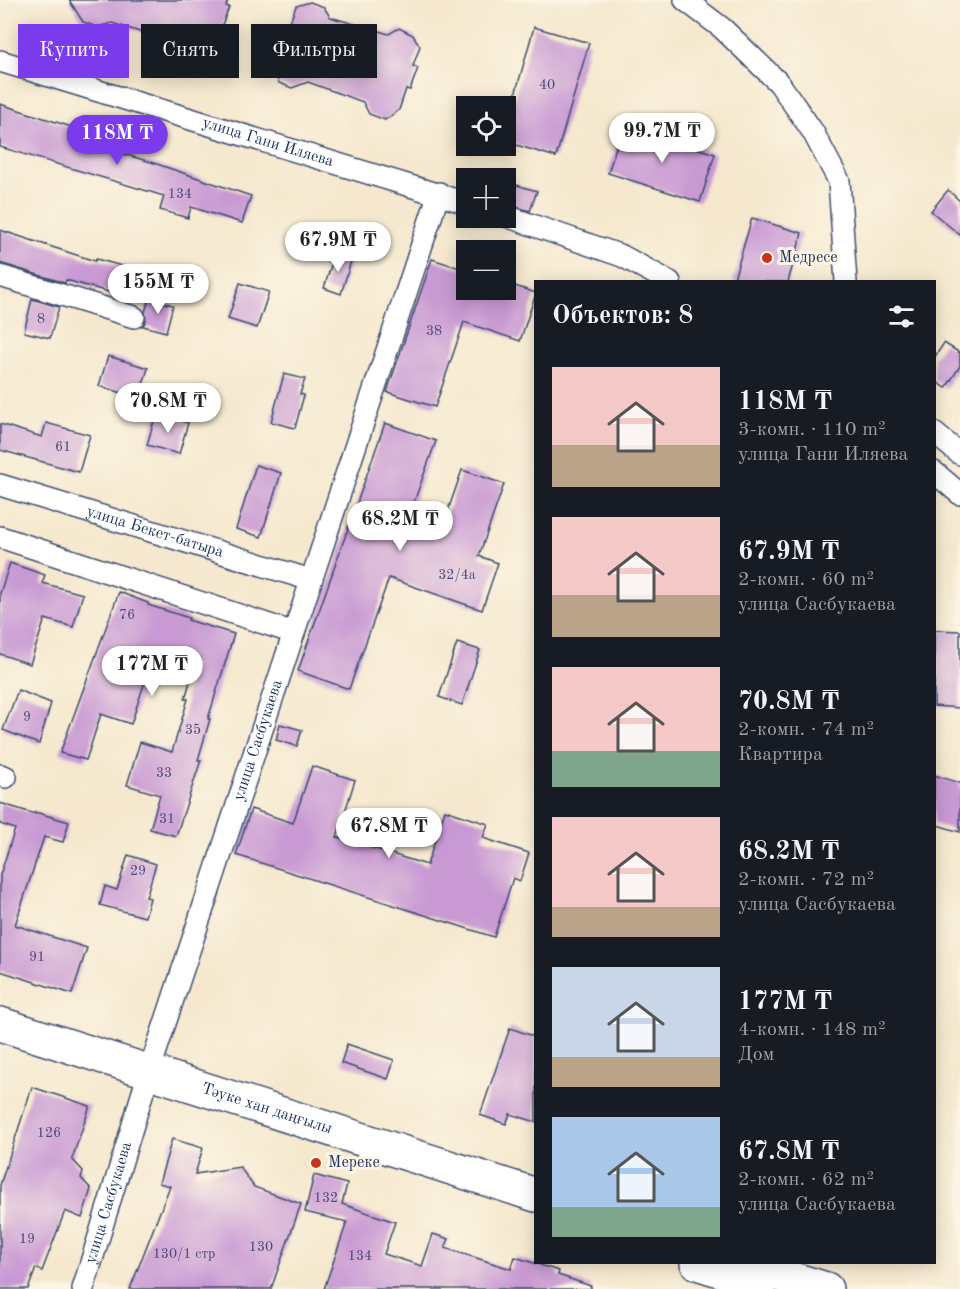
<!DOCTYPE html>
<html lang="ru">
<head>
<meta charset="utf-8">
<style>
	body { margin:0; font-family:"Old Standard TT",serif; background:#242831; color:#f1f3f6; height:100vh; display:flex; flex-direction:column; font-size:22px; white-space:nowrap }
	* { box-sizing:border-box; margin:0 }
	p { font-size:20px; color:#9ea1a6 }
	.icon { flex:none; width:33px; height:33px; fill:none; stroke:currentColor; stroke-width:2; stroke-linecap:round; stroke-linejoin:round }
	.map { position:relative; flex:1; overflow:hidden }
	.drawer { position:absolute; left:534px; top:280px; width:402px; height:984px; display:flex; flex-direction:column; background:#171b24; border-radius:0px; box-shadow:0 3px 15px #0003 }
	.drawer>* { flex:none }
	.hud { position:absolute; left:18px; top:24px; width:426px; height:54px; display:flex; gap:12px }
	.fabs { position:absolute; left:456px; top:96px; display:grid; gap:12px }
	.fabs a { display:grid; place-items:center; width:60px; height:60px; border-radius:0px; background:#171b24; box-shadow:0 3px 15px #0003; font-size:30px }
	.price { position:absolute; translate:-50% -51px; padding:0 14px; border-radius:21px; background:#fff; color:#222; font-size:20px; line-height:39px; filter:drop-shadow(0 2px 3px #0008) }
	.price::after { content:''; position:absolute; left:50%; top:36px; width:18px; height:14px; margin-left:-9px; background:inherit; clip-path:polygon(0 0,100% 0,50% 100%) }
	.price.on { background:#7c3aed; color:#fff }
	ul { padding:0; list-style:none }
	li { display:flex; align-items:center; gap:18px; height:150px; padding:0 18px }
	li span { display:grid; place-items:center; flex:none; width:168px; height:120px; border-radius:0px; color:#555 }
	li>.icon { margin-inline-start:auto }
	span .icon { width:72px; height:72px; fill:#fffc; stroke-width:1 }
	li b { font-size:26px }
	h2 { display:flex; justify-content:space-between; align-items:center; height:72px; padding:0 18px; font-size:26px }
	.pill { padding:0 21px; border-radius:0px; background:#171b24; box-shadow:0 3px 15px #0003; font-size:21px; line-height:54px }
	.pill.on { background:#7c3aed; color:#fff }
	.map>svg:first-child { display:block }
	.building { fill:#c899d3 }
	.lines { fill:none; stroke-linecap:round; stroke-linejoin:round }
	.minor-casing { stroke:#3c4b6f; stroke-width:24 }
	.primary-casing { stroke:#3c4b6f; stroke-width:36 }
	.minor { stroke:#fff; stroke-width:21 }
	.primary { stroke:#fff; stroke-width:33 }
	.poi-dot { fill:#c8321e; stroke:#fcf5e5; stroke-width:2 }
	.labels { text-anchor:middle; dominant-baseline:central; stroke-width:6; stroke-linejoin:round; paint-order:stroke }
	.number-label { font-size:14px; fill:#464a7b }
	.street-label { font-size:16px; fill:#1b2f5e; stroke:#fcf5e5 }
	.poi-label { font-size:16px; fill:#1b2f5e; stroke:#fcf5e5; text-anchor:start }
</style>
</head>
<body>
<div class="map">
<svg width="960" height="1289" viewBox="0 0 960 1289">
	<rect width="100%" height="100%" fill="#fcf5e5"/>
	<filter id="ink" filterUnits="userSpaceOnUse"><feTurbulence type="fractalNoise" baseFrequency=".0167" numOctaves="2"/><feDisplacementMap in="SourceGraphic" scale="12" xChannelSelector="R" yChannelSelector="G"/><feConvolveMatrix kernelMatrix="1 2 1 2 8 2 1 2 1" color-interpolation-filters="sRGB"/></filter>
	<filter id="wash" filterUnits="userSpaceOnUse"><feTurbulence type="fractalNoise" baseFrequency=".008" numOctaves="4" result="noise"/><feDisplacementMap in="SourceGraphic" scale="24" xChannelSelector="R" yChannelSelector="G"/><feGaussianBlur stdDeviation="1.35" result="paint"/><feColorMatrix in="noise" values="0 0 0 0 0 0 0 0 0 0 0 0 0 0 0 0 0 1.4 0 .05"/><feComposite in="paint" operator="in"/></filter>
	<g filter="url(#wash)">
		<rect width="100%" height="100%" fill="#f5e8ce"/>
		<g id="blocks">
			<g class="building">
				<path d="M69 0H228L226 6 229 7 220 30 217 29 208 53 194 61 178 55 168 41 112 23 97 27 83 22Z"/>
				<path d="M310 2 324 7 330 17 389 34 399 28 413 35 420 46 413 66 418 68 410 90 406 89 399 110 385 120 369 114 363 102 308 82 292 88 279 83 273 69 281 49 276 46 283 26 288 28 296 6Z"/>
				<path d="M534 27 589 43 556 157 506 142V127Z"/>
				<path d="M0 104 78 129 74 140 151 162 251 196 242 223 191 207 188 218 160 210 164 196 0 147Z"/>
				<path d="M623 125 715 154 700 202 608 173Z"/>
				<path d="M506 182 537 191 530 211 506 204Z"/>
				<path d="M948 190 960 201V235L931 211Z"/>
				<path d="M752 218 802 233 788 282H733Z"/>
				<path d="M0 230 95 261 96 259 126 267 119 295 66 280 65 283 0 263Z"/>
				<path d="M335 253 352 258 341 294 324 288Z"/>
				<path d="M432 259 466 270V290H506V283L536 293 520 341 464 322 435 407 387 392Z"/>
				<path d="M240 283 269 292 257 328 228 319Z"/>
				<path d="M32 299 59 307 50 338 24 332Z"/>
				<path d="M149 299 173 305 166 332 143 326 146 320 145 312Z"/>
				<path d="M944 343 960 353V366L946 388 934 380V358Z"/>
				<path d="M108 356 148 368 139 398 99 386Z"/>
				<path d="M284 374 305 379 300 394 304 395 295 428 271 422Z"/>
				<path d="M156 414 188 423 179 454 147 445Z"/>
				<path d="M46 423 90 435 79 472 0 450V424L42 437Z"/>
				<path d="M385 423 436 441 410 513 443 525 462 470 504 484 479 556 498 563 482 610 389 578 349 689 298 671Z"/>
				<path d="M256 465 281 473 261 537 236 529Z"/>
				<path d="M10 563 45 575 42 583 83 594 73 627 45 619 30 664 0 654V593Z"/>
				<path d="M119 592 148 603V605L189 618 188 620 234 634 208 719H210L198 760H201L176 836 150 829 160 795 127 785 140 742 172 752 188 699H185L195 664 155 651 131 724 101 714 86 760 60 753Z"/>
				<path d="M934 630 960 631V708L934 706Z"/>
				<path d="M457 643 480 650 462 705 439 697Z"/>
				<path d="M18 690 51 703 39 744 3 730Z"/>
				<path d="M280 724 302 730 297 746 276 740Z"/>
				<path d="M312 766 355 780 337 837 427 865 445 810 488 824 483 838 529 853 520 881 513 878 494 937 236 855 251 809 293 823Z"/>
				<path d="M934 775 960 783V832L934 824Z"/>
				<path d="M0 803 35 814V812L69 822 63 842 44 837 15 925 87 948 72 994 0 971V875L15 829 0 824Z"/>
				<path d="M128 855 156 864 146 897 150 898 145 917 100 905 105 886 117 890Z"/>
				<path d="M510 1028 536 1037V1122L510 1114 506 1124 480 1115Z"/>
				<path d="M347 1044 394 1060 388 1079 341 1063Z"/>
				<path d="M32 1087 90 1106 72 1159 83 1171 81 1178 91 1189 82 1218 65 1211 42 1271 36 1268 28 1289H0V1185Z"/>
				<path d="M172 1139 203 1148 195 1174 240 1167 254 1187 301 1204 271 1289H130L170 1186 159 1183Z"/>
				<path d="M314 1175 347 1184 342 1204 395 1222 384 1254 422 1266 433 1234 449 1239 445 1248 511 1269 515 1257 559 1271 558 1275 591 1286V1289H324L347 1222 305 1212Z"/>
			</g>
		</g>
	</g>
	<g filter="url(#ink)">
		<use href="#blocks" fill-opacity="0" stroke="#3c4b6f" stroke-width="1.5"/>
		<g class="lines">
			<defs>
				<g id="minor">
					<path d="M685 0 722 28 779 83 813 132 839 181 846 282"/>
					<path id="s1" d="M0 61 466 203"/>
					<path d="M506 216 622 256 670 282"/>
					<path d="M0 276 134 317"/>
					<path d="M934 433 960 454"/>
					<path d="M934 472 960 494"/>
					<path id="s2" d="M0 485 311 580"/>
					<path d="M0 537 294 633"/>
					<path d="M0 775 6 777"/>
					<path id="s3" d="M83 1289 149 1072 439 193"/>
				</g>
				<g id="primary">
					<path id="s4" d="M0 1024 536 1195"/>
					<path d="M697 1263 761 1283"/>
					<path d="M741 1263 826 1289"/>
				</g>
			</defs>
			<use href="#minor" class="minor-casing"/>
			<use href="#primary" class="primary-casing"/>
			<use href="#minor" class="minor"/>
			<use href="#primary" class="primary"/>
		</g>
	</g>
	<g class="poi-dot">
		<circle cx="767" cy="258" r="6"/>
		<circle cx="316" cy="1163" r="6"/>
	</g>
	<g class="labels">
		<g class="number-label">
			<text x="547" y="85">40</text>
			<text x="180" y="194">134</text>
			<text x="41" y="319">8</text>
			<text x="434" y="331">38</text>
			<text x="63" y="447">61</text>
			<text x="457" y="575">32/4а</text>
			<text x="127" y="615">76</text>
			<text x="27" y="717">9</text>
			<text x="193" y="730">35</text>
			<text x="164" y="773">33</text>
			<text x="167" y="819">31</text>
			<text x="138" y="871">29</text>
			<text x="37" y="957">91</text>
			<text x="49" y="1133">126</text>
			<text x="326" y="1198">132</text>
			<text x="27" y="1239">19</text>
			<text x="261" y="1247">130</text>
			<text x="184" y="1254">130/1 стр</text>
			<text x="360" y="1256">134</text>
		</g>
		<g class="street-label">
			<text stroke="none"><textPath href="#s1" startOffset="280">улица Гани Иляева</textPath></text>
			<text stroke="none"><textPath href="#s2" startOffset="162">улица Бекет-батыра</textPath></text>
			<text stroke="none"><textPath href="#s3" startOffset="576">улица Сасбукаева</textPath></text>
			<text stroke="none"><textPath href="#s4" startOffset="280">Тәуке хан даңғылы</textPath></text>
			<text stroke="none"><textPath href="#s3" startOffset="90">улица Сасбукаева</textPath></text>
		</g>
		<g class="poi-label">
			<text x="779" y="258">Медресе</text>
			<text x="328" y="1163">Мереке</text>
		</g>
	</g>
</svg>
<div class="fabs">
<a><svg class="icon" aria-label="locate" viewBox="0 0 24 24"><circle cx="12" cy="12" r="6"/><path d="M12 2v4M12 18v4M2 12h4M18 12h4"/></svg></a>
<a>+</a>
<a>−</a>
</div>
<b class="price" style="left:662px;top:164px">99.7M ₸</b>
<b class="price on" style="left:117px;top:166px">118M ₸</b>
<b class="price" style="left:338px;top:273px">67.9M ₸</b>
<b class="price" style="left:158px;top:315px">155M ₸</b>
<b class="price" style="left:168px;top:434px">70.8M ₸</b>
<b class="price" style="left:400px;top:552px">68.2M ₸</b>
<b class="price" style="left:152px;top:697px">177M ₸</b>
<b class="price" style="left:389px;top:859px">67.8M ₸</b>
<div class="hud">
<a class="pill on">Купить</a>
<a class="pill">Снять</a>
<a class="pill">Фильтры</a>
</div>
<section class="drawer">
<h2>Объектов: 8<svg class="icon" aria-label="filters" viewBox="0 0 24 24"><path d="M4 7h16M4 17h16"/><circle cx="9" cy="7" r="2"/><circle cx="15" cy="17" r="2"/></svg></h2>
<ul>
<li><span style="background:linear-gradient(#f6c9c9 65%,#b9a48a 0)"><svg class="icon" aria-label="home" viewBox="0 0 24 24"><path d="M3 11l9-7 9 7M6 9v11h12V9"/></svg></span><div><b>118M ₸</b><p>3-комн. · 110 m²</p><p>улица Гани Иляева</p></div></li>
<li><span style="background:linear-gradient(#f6c9c9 65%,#b9a48a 0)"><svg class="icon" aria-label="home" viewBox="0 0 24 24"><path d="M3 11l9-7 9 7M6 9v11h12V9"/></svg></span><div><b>67.9M ₸</b><p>2-комн. · 60 m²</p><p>улица Сасбукаева</p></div></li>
<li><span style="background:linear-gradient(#f6c9c9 70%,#7fa58c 0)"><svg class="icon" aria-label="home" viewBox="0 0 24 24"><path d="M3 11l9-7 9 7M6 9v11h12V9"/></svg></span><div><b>70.8M ₸</b><p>2-комн. · 74 m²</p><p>Квартира</p></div></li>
<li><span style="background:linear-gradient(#f6c9c9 75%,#b9a48a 0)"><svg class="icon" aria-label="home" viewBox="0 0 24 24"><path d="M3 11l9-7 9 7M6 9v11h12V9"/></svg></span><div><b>68.2M ₸</b><p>2-комн. · 72 m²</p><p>улица Сасбукаева</p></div></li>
<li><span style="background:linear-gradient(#c9d6e8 75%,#b9a48a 0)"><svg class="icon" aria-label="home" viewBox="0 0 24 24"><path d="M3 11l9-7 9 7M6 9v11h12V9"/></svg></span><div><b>177M ₸</b><p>4-комн. · 148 m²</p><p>Дом</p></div></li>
<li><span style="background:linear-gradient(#a9c7e8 75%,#7fa58c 0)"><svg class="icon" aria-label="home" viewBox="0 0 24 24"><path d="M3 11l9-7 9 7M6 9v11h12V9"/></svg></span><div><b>67.8M ₸</b><p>2-комн. · 62 m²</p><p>улица Сасбукаева</p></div></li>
</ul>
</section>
</div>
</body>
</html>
